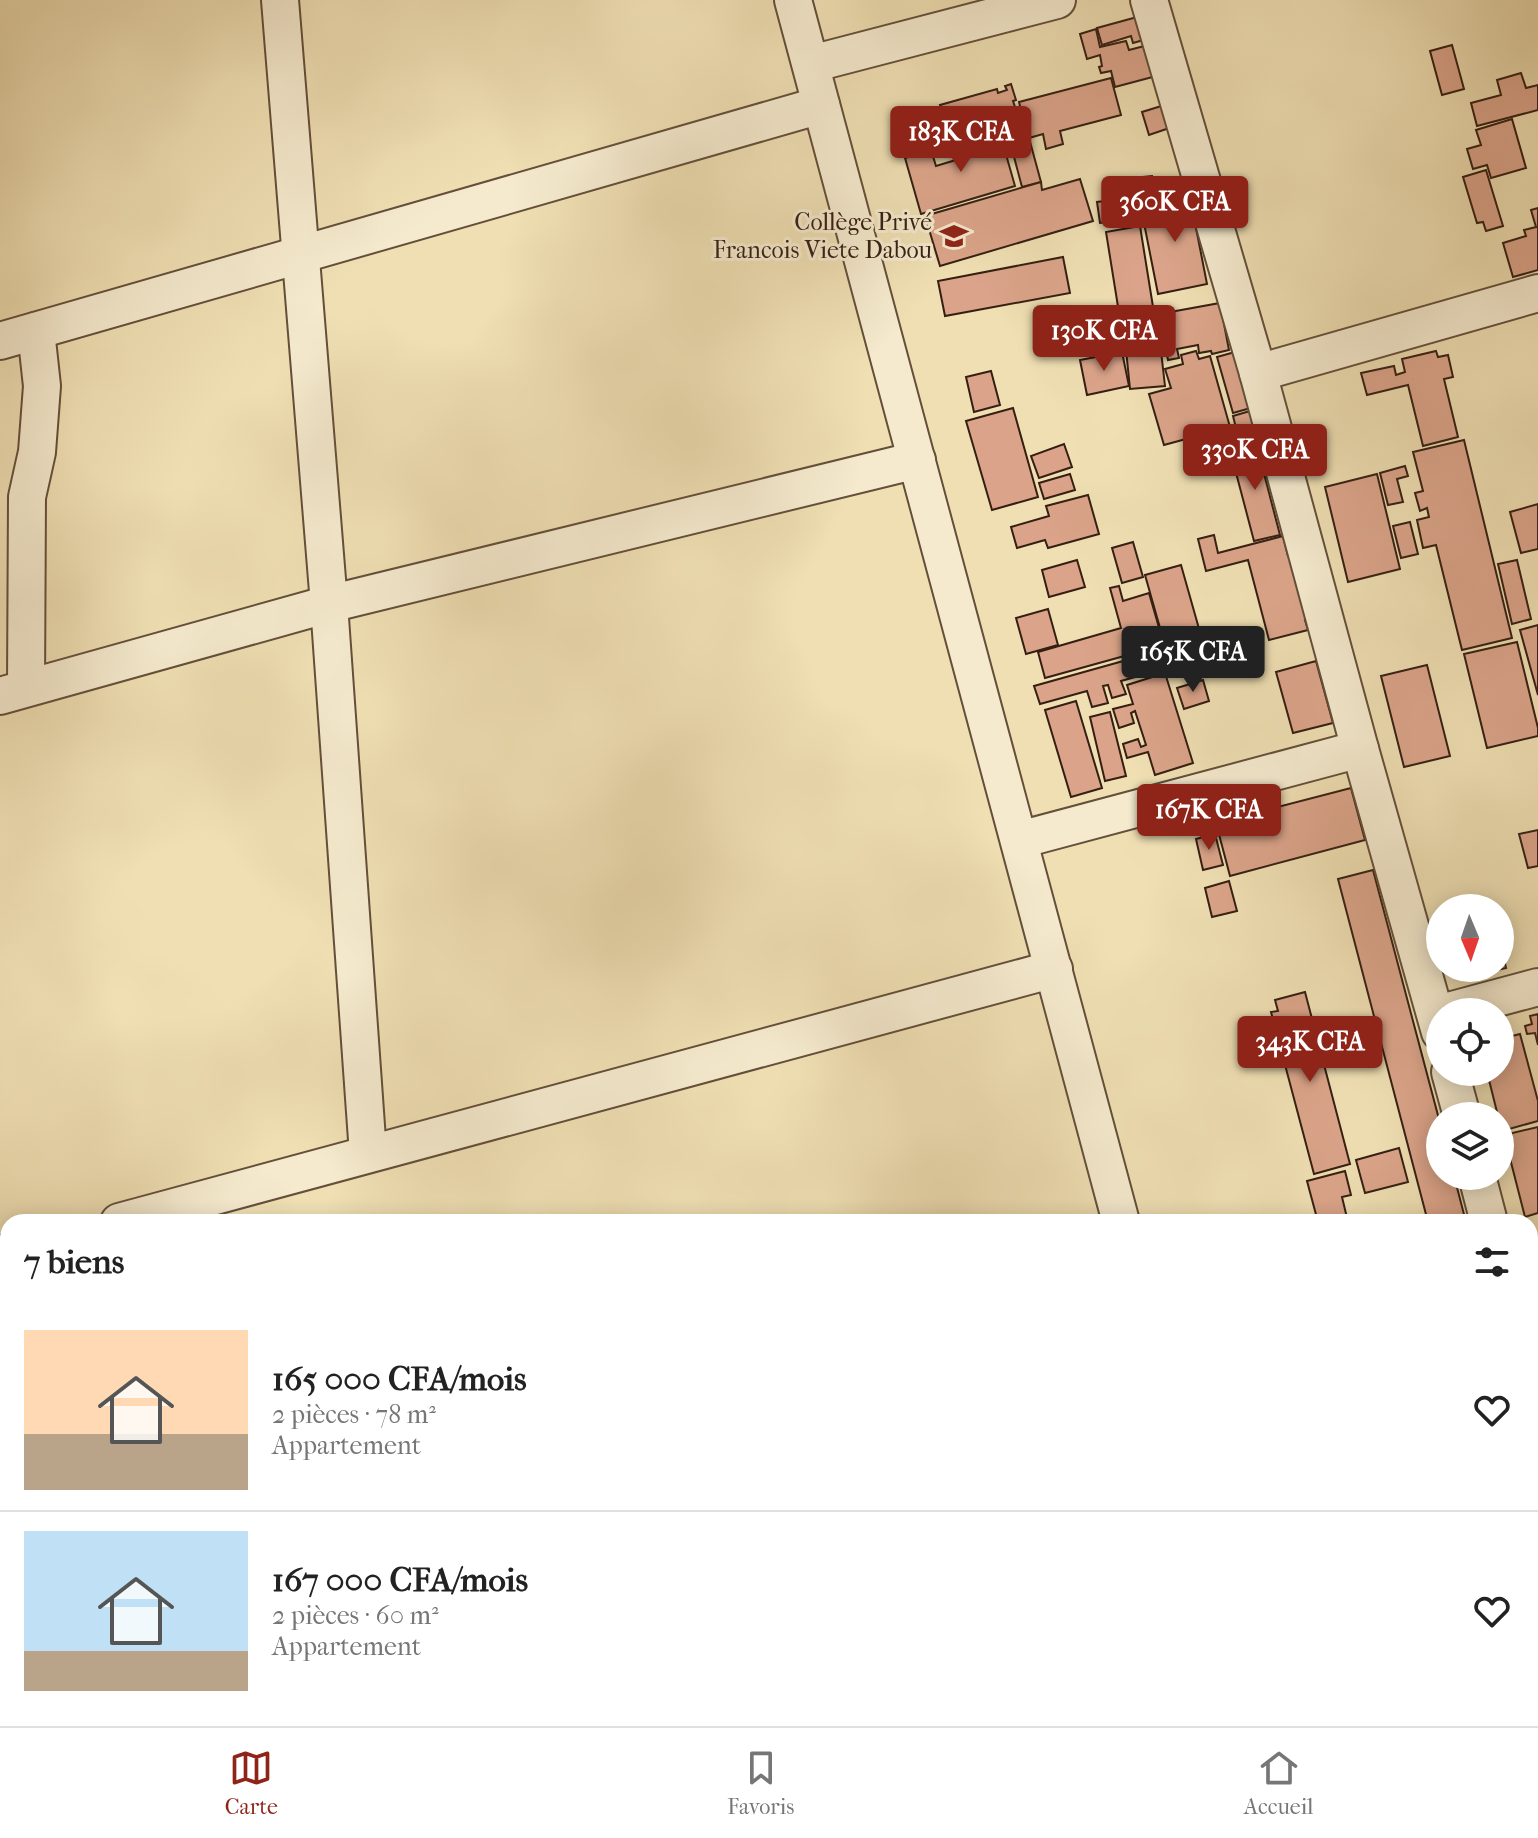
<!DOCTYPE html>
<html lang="fr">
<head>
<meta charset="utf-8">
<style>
	body { margin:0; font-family:"IM FELL French Canon",serif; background:#f2f2f2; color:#222; height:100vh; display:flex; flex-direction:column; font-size:30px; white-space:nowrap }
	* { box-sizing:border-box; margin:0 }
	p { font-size:26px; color:#767676 }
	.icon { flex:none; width:44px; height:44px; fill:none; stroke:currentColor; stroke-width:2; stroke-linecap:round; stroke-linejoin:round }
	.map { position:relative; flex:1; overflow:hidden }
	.sheet { position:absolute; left:0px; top:1214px; width:1538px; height:512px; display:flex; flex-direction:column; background:#fff; border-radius:24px 24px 0 0; box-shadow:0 4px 20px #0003 }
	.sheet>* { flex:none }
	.needle { width:52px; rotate:178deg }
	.buttons { position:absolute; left:1426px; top:894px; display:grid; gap:16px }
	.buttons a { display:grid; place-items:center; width:88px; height:88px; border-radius:50%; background:#fff; box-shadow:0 4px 20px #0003; font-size:40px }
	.price { position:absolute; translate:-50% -68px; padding:0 18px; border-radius:8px; background:#8f2418; color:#fff; font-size:26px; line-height:52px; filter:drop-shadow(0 2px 4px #0008) }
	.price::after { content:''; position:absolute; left:50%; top:48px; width:24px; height:18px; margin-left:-12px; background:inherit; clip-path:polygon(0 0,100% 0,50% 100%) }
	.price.active { background:#222; color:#fff }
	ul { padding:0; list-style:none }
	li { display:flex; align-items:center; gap:24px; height:200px; padding:0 24px }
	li+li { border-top:2px solid #e0e0e0 }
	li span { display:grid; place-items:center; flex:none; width:224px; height:160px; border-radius:0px; color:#555 }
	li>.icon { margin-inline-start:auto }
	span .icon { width:96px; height:96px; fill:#fffc; stroke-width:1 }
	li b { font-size:34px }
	h2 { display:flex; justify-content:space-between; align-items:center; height:96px; padding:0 24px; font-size:34px }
	.tab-bar { display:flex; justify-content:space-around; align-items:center; height:112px; border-top:2px solid #e0e0e0; background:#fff; font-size:22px; color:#767676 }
	.tab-bar a { display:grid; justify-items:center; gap:4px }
	.tab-bar .active { color:#8f2418 }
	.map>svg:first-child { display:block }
	.building { fill:#dba48a; stroke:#351f12; stroke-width:2 }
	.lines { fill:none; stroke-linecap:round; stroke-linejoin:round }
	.street-casing { stroke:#644f3a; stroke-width:40 }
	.street { stroke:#f5eace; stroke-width:36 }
	.labels { text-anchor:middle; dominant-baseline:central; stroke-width:6; stroke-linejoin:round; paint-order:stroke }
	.poi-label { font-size:24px; fill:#351f12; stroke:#f5eace; text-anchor:end }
</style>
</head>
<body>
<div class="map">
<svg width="1538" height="1726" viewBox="0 0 1538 1726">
	<rect width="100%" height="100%" fill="#efdfb3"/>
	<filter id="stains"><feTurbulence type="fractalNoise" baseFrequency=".0025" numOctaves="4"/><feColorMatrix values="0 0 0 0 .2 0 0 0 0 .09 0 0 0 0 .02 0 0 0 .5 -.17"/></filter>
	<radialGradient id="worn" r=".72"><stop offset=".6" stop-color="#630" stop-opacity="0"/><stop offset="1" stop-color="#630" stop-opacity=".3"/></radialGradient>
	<g class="building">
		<path d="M1148 14 1154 37 1133 43 1131 36 1102 45 1097 28Z"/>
		<path d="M1096 29 1100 47 1126 41 1129 50 1152 44 1160 75 1115 87 1111 71 1101 73 1099 67 1102 66 1100 55 1087 59 1080 34Z"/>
		<path d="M1452 45 1464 89 1442 95 1430 51Z"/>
		<path d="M1521 73 1526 88 1538 85V110L1477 126 1471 103 1501 95 1497 80Z"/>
		<path d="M1111 78 1121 115 1060 131 1063 144 1046 149 1043 134 1029 138 1041 182 1022 187 1005 123 1023 118 1019 102Z"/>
		<path d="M1011 84 1016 100 1013 101 1016 110 1002 115 1003 119 967 129 966 125 960 127 963 136 949 140 947 131 937 134 931 114 942 111 940 105 997 89 998 93 1007 90 1005 86Z"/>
		<path d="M1171 103 1178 125 1149 135 1142 112Z"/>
		<path d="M927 112 937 147 905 156 895 122Z"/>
		<path d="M1512 119 1526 168 1491 178 1487 165 1473 169 1467 149 1481 145 1476 130Z"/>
		<path d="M999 130 1015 186 921 214 905 158 931 150 936 166 969 156 964 140Z"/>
		<path d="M1486 170 1503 226 1486 231 1483 222 1477 223 1463 177Z"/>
		<path d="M1152 176 1157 214 1138 216 1133 178Z"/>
		<path d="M1080 179 1093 221 940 266 925 216 1041 182 1042 190Z"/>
		<path d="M1188 187 1207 284 1158 294 1143 218 1162 214 1158 194Z"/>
		<path d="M1132 198 1135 219 1100 223 1097 202Z"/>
		<path d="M1538 208V270L1513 277 1503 243 1526 236 1524 230 1536 227 1531 210Z"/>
		<path d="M1140 226 1154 313 1120 319 1106 232Z"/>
		<path d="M1063 257 1070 293 945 316 938 281Z"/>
		<path d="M1220 303 1229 350 1212 354 1211 351 1199 353 1198 345 1177 349 1179 358 1168 360 1159 314Z"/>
		<path d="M1157 316 1165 386 1130 389 1123 320Z"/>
		<path d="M1196 351 1199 359 1210 356 1230 427 1164 445 1149 394 1171 388 1165 369 1183 364 1181 355Z"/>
		<path d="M1436 351 1438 357 1448 355 1453 377 1444 379 1458 437 1423 446 1408 385 1367 395 1361 373 1394 366 1396 375 1405 372 1402 359Z"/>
		<path d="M1122 352 1129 386 1087 395 1080 360Z"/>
		<path d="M1235 352 1258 406 1233 413 1217 357Z"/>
		<path d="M991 371 1000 405 974 412 966 377Z"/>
		<path d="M1013 408 1038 497 992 510 966 421Z"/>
		<path d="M1250 411 1257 438 1208 451 1204 436 1236 428 1233 416Z"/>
		<path d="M1464 440 1512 638 1462 650 1436 545 1423 548 1417 520 1429 517 1427 508 1420 511 1415 493 1423 491 1413 452Z"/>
		<path d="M1256 443 1280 535 1254 541 1230 450Z"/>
		<path d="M1064 444 1072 467 1039 478 1031 456Z"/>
		<path d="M1405 466 1408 476 1397 479 1403 502 1388 505 1380 473Z"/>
		<path d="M1070 474 1075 490 1044 499 1039 483Z"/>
		<path d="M1377 474 1400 569 1348 582 1325 487Z"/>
		<path d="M1088 495 1099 534 1048 548 1045 540 1017 548 1011 527 1049 516 1046 506Z"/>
		<path d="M1538 504V549L1521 553 1510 512Z"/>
		<path d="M1410 522 1418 554 1401 558 1393 526Z"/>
		<path d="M1214 535 1218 553 1283 536 1288 556 1299 553 1315 618 1305 620 1308 630 1269 640 1248 560 1206 571 1198 539Z"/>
		<path d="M1133 542 1143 577 1122 583 1112 548Z"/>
		<path d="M1077 560 1085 587 1049 597 1042 570Z"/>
		<path d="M1517 560 1531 619 1512 624 1498 564Z"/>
		<path d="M1181 565 1207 657 1121 681 1126 694 1112 698 1108 685 1103 686 1108 703 1092 707 1087 691 1040 704 1034 686 1166 649 1145 575Z"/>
		<path d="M1119 586 1123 601 1149 593 1164 645 1045 678 1038 652 1121 628 1110 588Z"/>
		<path d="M1048 609 1058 645 1026 654 1016 618Z"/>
		<path d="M1538 625V695L1520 630Z"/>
		<path d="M1517 642 1538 728V736L1487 748 1464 654Z"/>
		<path d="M1316 661 1333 723 1293 733 1276 672Z"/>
		<path d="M1427 665 1450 756 1404 767 1381 676Z"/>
		<path d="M1165 673 1193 763 1155 775 1148 752 1127 758 1123 744 1138 739 1141 747 1146 745 1135 711 1131 713 1134 723 1119 728 1113 709 1133 704 1127 685Z"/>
		<path d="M1203 680 1209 701 1184 709 1177 688Z"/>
		<path d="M1076 701 1102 788 1071 797 1045 710Z"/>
		<path d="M1110 712 1126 776 1105 781 1090 717Z"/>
		<path d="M1351 788 1365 840 1230 876 1216 823Z"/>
		<path d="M1538 830V866L1528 868 1519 834Z"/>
		<path d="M1215 834 1223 865 1203 870 1196 839Z"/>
		<path d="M1373 870 1440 1123V1176H1454L1466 1222H1428L1338 879Z"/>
		<path d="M1229 881 1237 911 1212 917 1205 888Z"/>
		<path d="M1500 938 1506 968 1467 977 1465 968H1500Z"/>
		<path d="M1305 992 1350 1164 1314 1174 1271 1012 1278 1011 1275 1000Z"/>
		<path d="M1538 1014V1045L1535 1033 1527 1034 1525 1026 1532 1024 1530 1016Z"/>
		<path d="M1520 1034 1538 1101V1121L1502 1131 1500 1116H1498L1487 1072H1500V1039Z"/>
		<path d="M1538 1127V1213L1525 1217 1504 1135Z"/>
		<path d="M1399 1148 1408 1182 1365 1193 1356 1160Z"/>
		<path d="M1345 1171 1351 1195 1342 1197 1348 1222H1318L1307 1181Z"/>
		<path d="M1538 1283V1302L1533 1303 1530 1285Z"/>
	</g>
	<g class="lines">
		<defs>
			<g id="street">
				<path d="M280 0 329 604 368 1154"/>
				<path d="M793 0 1121 1222"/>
				<path d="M1149 0 1258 373 1360 749 1440 1032"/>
				<path d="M811 64 1057 0"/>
				<path d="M0 341 821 105"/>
				<path d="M1258 373 1538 293"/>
				<path d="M26 688 27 497 37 452 42 386 36 331"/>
				<path d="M0 696 329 604 917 460"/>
				<path d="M1019 840 1360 749"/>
				<path d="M1445 1012 1538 987"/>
				<path d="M1450 1072 1462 1116"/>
				<path d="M1477 1176 1489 1222"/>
				<path d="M119 1222 1054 969"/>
				<path d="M0 1254 8 1252"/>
				<path d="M1530 1380 1538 1378"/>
				<path d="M0 1612 8 1610"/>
				<path d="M1070 1718 1072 1726"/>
				<path d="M1436 1718 1438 1726"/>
				<path d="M894 1726 928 1718"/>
				<path d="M954 1726 961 1718"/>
			</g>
		</defs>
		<use href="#street" class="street-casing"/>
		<use href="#street" class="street"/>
	</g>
	<defs>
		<symbol id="school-bare" viewBox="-9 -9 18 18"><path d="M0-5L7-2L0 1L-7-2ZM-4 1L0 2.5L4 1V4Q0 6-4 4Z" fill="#8f2418" stroke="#f5eace" stroke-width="2.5" paint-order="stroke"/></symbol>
	</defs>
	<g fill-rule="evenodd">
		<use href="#school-bare" x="934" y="216" width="40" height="40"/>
	</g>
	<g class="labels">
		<g class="poi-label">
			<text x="932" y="222">Collège Privé<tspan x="932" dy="28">Francois Viete Dabou</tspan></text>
		</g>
	</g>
	<rect width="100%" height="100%" filter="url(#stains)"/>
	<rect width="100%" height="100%" fill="url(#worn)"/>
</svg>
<div class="buttons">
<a><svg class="needle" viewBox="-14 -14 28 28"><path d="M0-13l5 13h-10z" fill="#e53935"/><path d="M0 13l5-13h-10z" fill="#767676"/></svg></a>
<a><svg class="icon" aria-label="locate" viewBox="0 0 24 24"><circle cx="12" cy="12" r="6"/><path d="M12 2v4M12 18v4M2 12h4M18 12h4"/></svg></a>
<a><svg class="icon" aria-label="layers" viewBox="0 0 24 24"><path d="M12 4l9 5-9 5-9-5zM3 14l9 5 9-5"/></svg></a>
</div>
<b class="price" style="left:961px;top:174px">183K CFA</b>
<b class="price" style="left:1175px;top:244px">360K CFA</b>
<b class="price" style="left:1104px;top:373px">130K CFA</b>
<b class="price" style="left:1255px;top:492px">330K CFA</b>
<b class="price active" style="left:1193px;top:694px">165K CFA</b>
<b class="price" style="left:1209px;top:852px">167K CFA</b>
<b class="price" style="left:1310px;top:1084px">343K CFA</b>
<section class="sheet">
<h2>7 biens<svg class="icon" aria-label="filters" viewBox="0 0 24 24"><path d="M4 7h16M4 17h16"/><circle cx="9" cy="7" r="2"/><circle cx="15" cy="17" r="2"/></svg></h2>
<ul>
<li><span style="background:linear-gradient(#ffd9b3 65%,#b9a48a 0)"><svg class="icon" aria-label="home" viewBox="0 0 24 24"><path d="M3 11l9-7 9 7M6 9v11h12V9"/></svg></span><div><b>165 000 CFA/mois</b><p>2 pièces · 78 m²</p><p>Appartement</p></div><svg class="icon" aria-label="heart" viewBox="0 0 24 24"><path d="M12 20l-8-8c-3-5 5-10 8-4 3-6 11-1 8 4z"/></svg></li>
<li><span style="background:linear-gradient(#bfe0f5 75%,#b9a48a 0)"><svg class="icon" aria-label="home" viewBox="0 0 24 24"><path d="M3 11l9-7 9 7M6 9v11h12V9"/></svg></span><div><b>167 000 CFA/mois</b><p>2 pièces · 60 m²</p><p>Appartement</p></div><svg class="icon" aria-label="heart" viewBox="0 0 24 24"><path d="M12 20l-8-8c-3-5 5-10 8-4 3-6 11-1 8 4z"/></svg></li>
</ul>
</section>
</div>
<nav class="tab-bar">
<a class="active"><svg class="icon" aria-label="map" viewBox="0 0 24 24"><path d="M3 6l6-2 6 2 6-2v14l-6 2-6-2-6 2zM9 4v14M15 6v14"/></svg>Carte</a>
<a><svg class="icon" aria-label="saved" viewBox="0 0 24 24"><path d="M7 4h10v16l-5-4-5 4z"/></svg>Favoris</a>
<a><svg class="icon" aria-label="home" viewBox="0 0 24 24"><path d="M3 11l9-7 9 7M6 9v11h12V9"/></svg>Accueil</a>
</nav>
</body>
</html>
